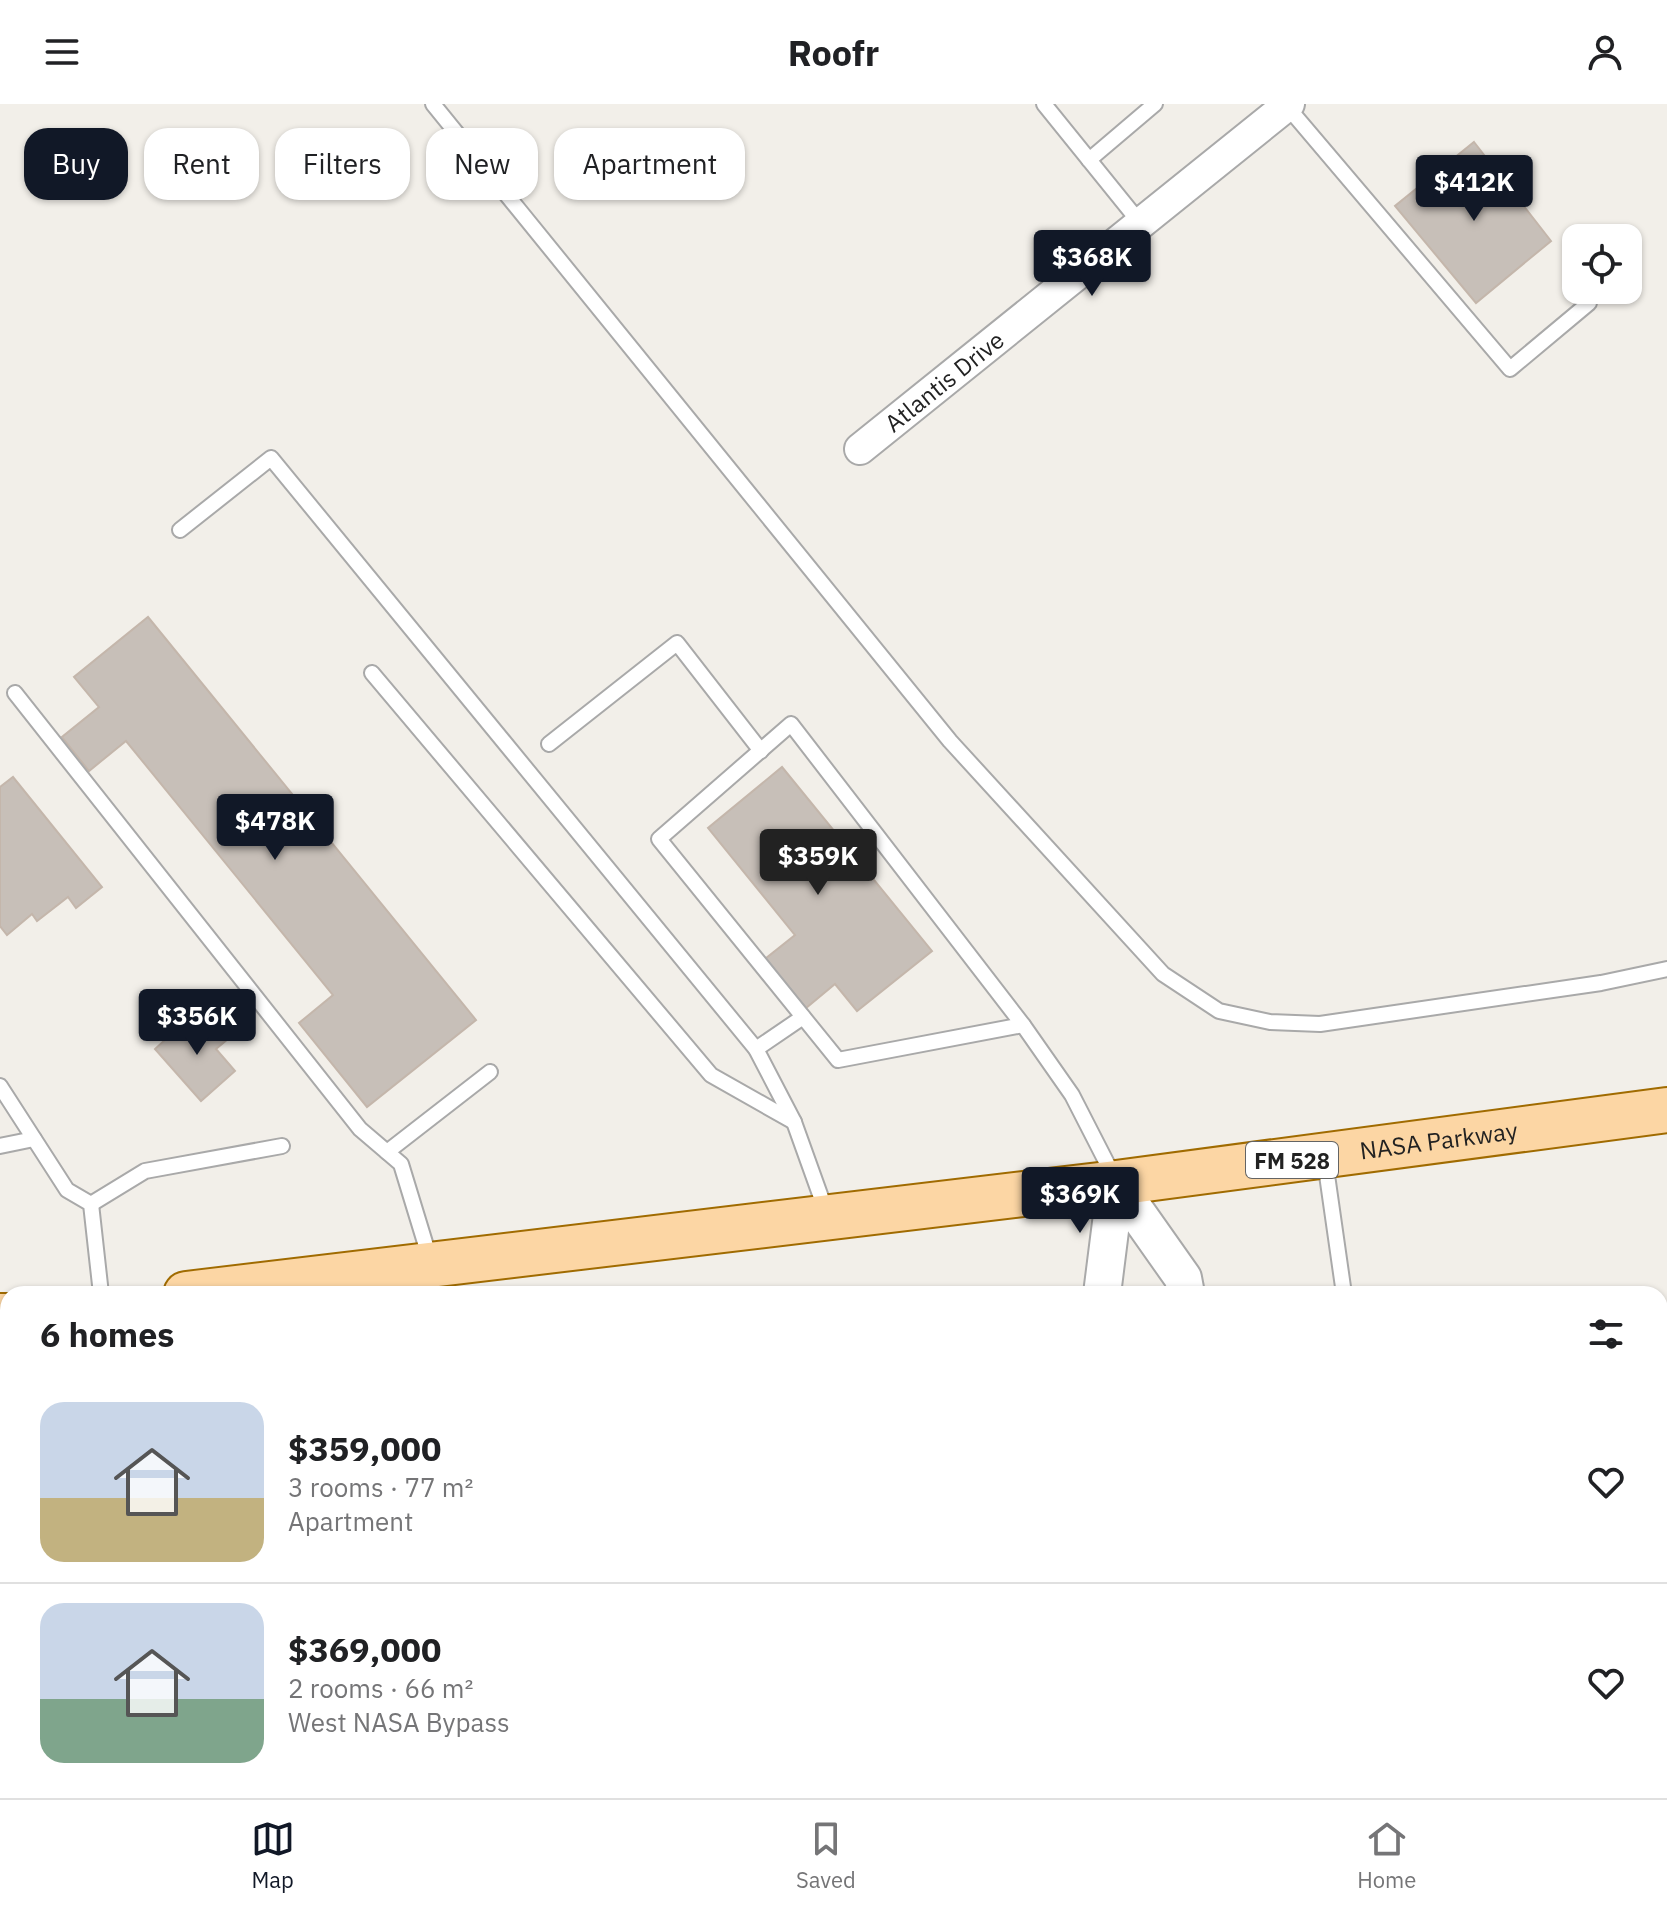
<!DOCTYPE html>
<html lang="en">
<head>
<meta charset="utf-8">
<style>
	body { margin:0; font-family:"IBM Plex Sans",sans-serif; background:#f2f2f2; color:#202124; height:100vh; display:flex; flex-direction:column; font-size:30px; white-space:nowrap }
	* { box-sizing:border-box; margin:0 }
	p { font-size:26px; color:#757577 }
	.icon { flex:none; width:44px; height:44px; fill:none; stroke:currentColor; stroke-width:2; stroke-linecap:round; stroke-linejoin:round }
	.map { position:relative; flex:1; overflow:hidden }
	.sheet { position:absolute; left:0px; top:1182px; width:1668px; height:512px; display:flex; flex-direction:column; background:#fff; border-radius:24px 24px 0 0; box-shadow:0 2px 6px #0004 }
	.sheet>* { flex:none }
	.top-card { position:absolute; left:24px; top:24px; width:800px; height:72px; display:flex; gap:16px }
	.fabs { position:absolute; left:1562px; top:120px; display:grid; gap:16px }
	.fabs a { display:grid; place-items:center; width:80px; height:80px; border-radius:16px; background:#fff; box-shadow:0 2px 6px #0004; font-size:40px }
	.price { position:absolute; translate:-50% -68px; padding:0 18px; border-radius:8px; background:#111827; color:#fff; font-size:26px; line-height:52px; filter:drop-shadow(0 2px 4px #0008) }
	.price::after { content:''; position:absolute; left:50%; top:48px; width:24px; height:18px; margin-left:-12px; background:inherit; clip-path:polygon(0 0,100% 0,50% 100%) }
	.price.current { background:#222; color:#fff }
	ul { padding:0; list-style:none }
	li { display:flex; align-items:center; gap:24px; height:200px; padding:0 40px }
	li+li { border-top:2px solid #e0e0e0 }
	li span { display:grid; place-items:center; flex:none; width:224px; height:160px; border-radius:24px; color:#555 }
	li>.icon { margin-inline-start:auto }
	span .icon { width:96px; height:96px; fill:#fffc; stroke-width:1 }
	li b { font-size:34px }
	h2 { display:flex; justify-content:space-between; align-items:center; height:96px; padding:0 40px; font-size:34px }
	.chip { padding:0 28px; border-radius:24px; background:#fff; box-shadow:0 2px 6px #0004; font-size:28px; line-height:72px }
	.chip.current { background:#111827; color:#fff }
	header { display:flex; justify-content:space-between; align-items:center; height:104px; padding:0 40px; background:#fff; font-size:36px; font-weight:700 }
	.dock { display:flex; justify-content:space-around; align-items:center; height:112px; border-top:2px solid #e0e0e0; background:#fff; font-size:22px; color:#757577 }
	.dock a { display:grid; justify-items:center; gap:4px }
	.dock .current { color:#111827 }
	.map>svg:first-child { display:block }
	.building { fill:#c7bfb8; stroke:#c4b6ab; stroke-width:2 }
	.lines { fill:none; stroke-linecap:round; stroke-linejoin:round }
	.service-casing { stroke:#a9a9a9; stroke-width:18 }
	.minor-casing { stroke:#a9a9a9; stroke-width:34 }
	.tertiary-casing { stroke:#a9a9a9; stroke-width:40 }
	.primary-casing { stroke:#a06b00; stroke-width:48 }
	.service { stroke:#fff; stroke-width:14 }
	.minor { stroke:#fff; stroke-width:30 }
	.tertiary { stroke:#fff; stroke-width:36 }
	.primary { stroke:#fcd6a4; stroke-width:44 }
	.labels { text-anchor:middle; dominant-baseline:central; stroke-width:7; stroke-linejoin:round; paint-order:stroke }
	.shield { fill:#fff; stroke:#646464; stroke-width:2 }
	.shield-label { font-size:22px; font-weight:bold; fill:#222 }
	.street-label { font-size:24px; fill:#222; stroke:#fff }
</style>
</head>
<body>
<header><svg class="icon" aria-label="menu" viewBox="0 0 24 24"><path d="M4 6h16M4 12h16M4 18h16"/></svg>Roofr<svg class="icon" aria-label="person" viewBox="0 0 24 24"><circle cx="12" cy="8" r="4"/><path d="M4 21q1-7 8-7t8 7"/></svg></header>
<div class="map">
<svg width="1667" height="1694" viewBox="0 0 1667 1694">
	<rect width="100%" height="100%" fill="#f2efe9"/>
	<g class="building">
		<path d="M1474 38 1551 137 1476 199 1395 102Z"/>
		<path d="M148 513 476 916 367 1003 299 919 333 891 126 637 89 667 62 633 99 603 74 573Z"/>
		<path d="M782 663 932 847 857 907 835 880 806 904 765 855 795 831 708 724Z"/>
		<path d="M13 673 102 783 76 804 68 793 37 817 32 810 7 831 0 822V683Z"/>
		<path d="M189 914 202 930 216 918 229 934 216 945 235 967 201 997 155 945Z"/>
		<path d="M1667 1258V1355L1660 1359V1262Z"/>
	</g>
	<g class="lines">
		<defs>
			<g id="service">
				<path d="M433 0 950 637 1163 870 1219 907 1270 918 1320 920 1601 879 1667 865"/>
				<path d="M1044 0 1141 120"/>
				<path d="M1285 0 1510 265 1589 199"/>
				<path d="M1089 56 1155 0"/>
				<path d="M180 426 271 354 756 945 794 1018 827 1110"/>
				<path d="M372 569 711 971 794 1018"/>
				<path d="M15 589 360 1025 401 1060 430 1155"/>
				<path d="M791 620 1023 921 838 956 659 735Z"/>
				<path d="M549 640 677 539 761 647"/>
				<path d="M1023 921 1072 991 1115 1075"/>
				<path d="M756 945 803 913"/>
				<path d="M0 982 67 1086 91 1100 101 1190"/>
				<path d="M0 1042 34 1035"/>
				<path d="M387 1048 490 968"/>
				<path d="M1325 1057 1344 1190"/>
				<path d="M91 1100 145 1067 282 1042"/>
				<path d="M0 1609 8 1619"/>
				<path d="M59 1686 65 1694"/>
			</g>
			<g id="minor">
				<path id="s1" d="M860 345 1289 0"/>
			</g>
			<g id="tertiary">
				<path d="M1116 1079 1183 1174 1186 1190"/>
				<path d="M1102 1190 1116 1079"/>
				<path d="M1333 1686 1340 1694"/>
				<path d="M1444 1686 1450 1694"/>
			</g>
			<g id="primary">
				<path id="s2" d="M186 1190 1116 1079 1667 1006"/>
				<path d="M0 1212H8"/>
			</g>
		</defs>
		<use href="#service" class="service-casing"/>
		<use href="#minor" class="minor-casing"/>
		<use href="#tertiary" class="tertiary-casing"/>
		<use href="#primary" class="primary-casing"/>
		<use href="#service" class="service"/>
		<use href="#minor" class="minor"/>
		<use href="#tertiary" class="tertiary"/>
		<use href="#primary" class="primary"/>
	</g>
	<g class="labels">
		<rect class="shield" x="1246" y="1038" width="92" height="36" rx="6"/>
		<g class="shield-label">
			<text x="1292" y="1056">FM 528</text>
		</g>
		<g class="street-label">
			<text stroke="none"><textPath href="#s1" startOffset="108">Atlantis Drive</textPath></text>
			<text stroke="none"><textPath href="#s2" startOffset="1262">NASA Parkway</textPath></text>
		</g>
	</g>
</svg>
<div class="fabs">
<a><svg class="icon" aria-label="locate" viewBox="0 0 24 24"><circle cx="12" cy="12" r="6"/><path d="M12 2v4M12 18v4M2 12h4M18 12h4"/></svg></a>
</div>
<b class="price" style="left:1474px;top:119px">$412K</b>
<b class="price" style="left:1092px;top:194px">$368K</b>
<b class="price" style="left:275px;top:758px">$478K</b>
<b class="price current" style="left:818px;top:793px">$359K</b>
<b class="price" style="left:197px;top:953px">$356K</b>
<b class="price" style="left:1080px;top:1131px">$369K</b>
<div class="top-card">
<a class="chip current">Buy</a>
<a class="chip">Rent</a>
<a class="chip">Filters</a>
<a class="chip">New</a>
<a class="chip">Apartment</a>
</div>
<section class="sheet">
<h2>6 homes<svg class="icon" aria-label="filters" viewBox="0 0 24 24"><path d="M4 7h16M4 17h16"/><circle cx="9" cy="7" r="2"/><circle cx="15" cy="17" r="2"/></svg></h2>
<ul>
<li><span style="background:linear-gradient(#c9d6e8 60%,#c2b280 0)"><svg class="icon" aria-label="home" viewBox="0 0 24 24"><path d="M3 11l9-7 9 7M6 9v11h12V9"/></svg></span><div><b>$359,000</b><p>3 rooms · 77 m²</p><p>Apartment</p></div><svg class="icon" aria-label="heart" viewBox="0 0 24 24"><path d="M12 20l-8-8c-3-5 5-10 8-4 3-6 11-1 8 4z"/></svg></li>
<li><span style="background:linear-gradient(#c9d6e8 60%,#7fa58c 0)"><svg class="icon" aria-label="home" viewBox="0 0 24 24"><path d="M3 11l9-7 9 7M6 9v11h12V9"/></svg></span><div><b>$369,000</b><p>2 rooms · 66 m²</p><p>West NASA Bypass</p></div><svg class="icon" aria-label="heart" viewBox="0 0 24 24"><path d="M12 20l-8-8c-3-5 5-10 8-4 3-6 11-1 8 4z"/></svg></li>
</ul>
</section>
</div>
<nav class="dock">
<a class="current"><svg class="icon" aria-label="map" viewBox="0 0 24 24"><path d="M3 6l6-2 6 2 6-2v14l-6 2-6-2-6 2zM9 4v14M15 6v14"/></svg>Map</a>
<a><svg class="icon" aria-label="saved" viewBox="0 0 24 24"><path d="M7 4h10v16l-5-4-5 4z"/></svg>Saved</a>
<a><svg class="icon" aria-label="home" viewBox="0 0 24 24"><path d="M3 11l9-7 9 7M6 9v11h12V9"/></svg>Home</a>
</nav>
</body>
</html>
